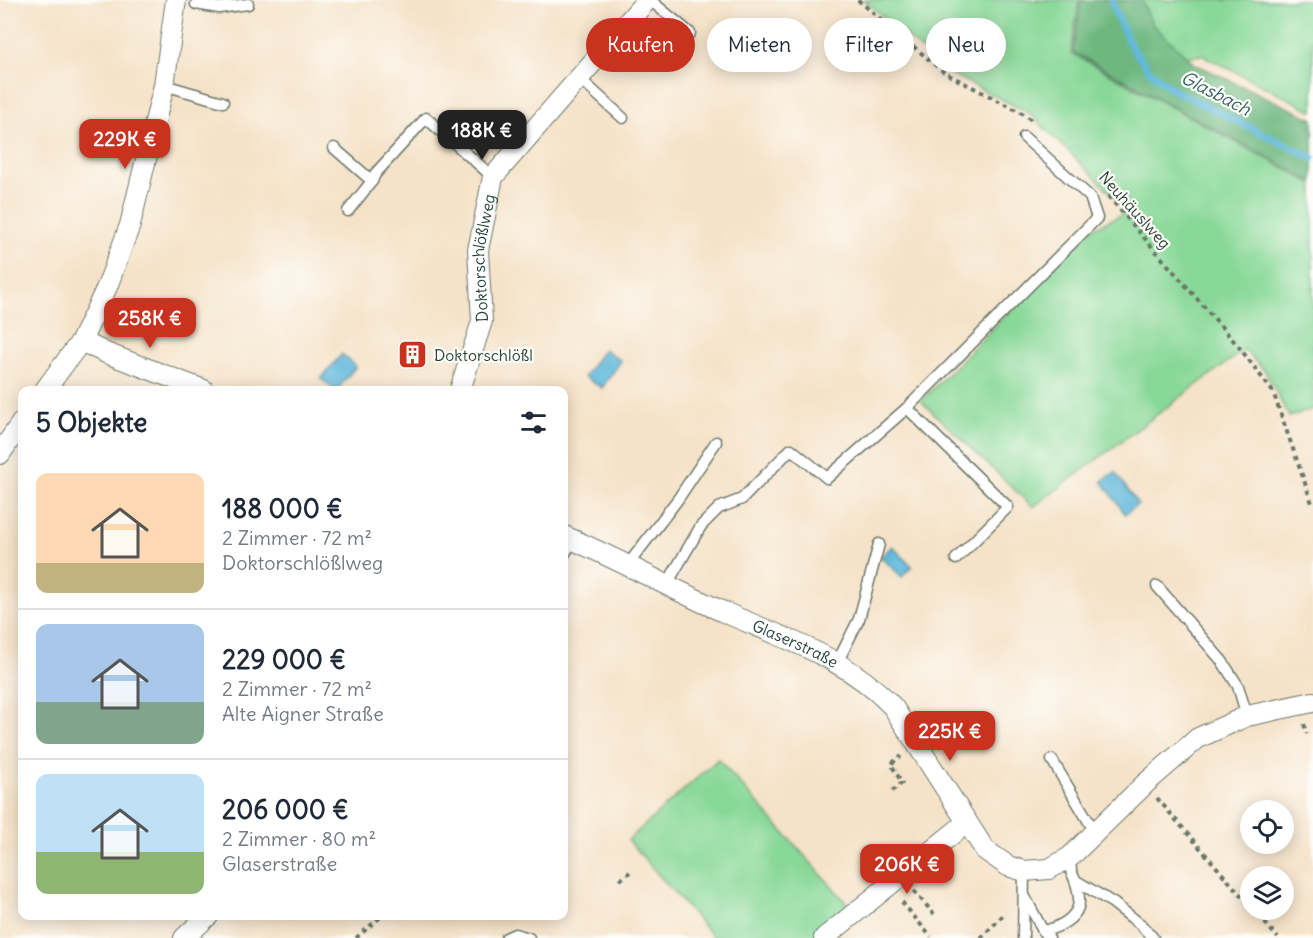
<!DOCTYPE html>
<html lang="de">
<head>
<meta charset="utf-8">
<style>
	body { margin:0; font-family:Delius,sans-serif; background:#f6f6f7; color:#1f2937; height:100vh; display:flex; flex-direction:column; font-size:22px; white-space:nowrap }
	* { box-sizing:border-box; margin:0 }
	p { font-size:20px; color:#747a83 }
	.icon { flex:none; width:33px; height:33px; fill:none; stroke:currentColor; stroke-width:2; stroke-linecap:round; stroke-linejoin:round }
	.map { position:relative; flex:1; overflow:hidden }
	.drawer { position:absolute; left:18px; top:386px; width:550px; height:534px; display:flex; flex-direction:column; background:#fff; border-radius:12px; box-shadow:0 3px 15px #0003 }
	.drawer>* { flex:none }
	.hud { position:absolute; left:586px; top:18px; width:570px; height:54px; display:flex; gap:12px }
	.tools { position:absolute; left:1240px; top:800px; display:grid; gap:12px }
	.tools a { display:grid; place-items:center; width:54px; height:54px; border-radius:50%; background:#fff; box-shadow:0 3px 15px #0003; font-size:30px }
	.price { position:absolute; translate:-50% -51px; padding:0 14px; border-radius:12px; background:#c8321e; color:#fff; font-size:20px; line-height:39px; filter:drop-shadow(0 2px 3px #0008) }
	.price::after { content:''; position:absolute; left:50%; top:36px; width:18px; height:14px; margin-left:-9px; background:inherit; clip-path:polygon(0 0,100% 0,50% 100%) }
	.price.on { background:#222; color:#fff }
	ul { padding:0; list-style:none }
	li { display:flex; align-items:center; gap:18px; height:150px; padding:0 18px }
	li+li { border-top:2px solid #e0e1e3 }
	li span { display:grid; place-items:center; flex:none; width:168px; height:120px; border-radius:12px; color:#555 }
	li>.icon { margin-inline-start:auto }
	span .icon { width:72px; height:72px; fill:#fffc; stroke-width:1 }
	li b { font-size:26px }
	h2 { display:flex; justify-content:space-between; align-items:center; height:72px; padding:0 18px; font-size:26px }
	.tag { padding:0 21px; border-radius:27px; background:#fff; box-shadow:0 3px 15px #0003; font-size:21px; line-height:54px }
	.tag.on { background:#c8321e; color:#fff }
	.map>svg:first-child { display:block }
	.green { fill:#88d898; stroke:#548a66; stroke-width:1.5 }
	.forest { fill:#6eb880; stroke:#467a5a; stroke-width:1.5 }
	.water { fill:#5eb8db; stroke:#3e7a88; stroke-width:1.5 }
	.lines { fill:none; stroke-linecap:round; stroke-linejoin:round }
	.stream { stroke:#5eb8db; stroke-width:7 }
	.service-casing { stroke:#6a7768; stroke-width:13 }
	.minor-casing { stroke:#6a7768; stroke-width:22 }
	.path { stroke:#6a7768; stroke-width:4; stroke-dasharray:4.5 4.5; stroke-linecap:butt }
	.service { stroke:#fff; stroke-width:10 }
	.minor { stroke:#fff; stroke-width:20 }
	.labels { text-anchor:middle; dominant-baseline:central; stroke-width:4.5; stroke-linejoin:round; paint-order:stroke }
	.street-label { font-size:16px; fill:#1f3d34; stroke:#fdfcf7 }
	.poi-label { font-size:16px; fill:#1f3d34; stroke:#fdfcf7; text-anchor:start }
	.water-label { font-size:18px; font-style:italic; fill:#326266; stroke:#fdfcf7 }
</style>
</head>
<body>
<div class="map">
<svg width="1313" height="938" viewBox="0 0 1313 938">
	<rect width="100%" height="100%" fill="#fdfcf7"/>
	<filter id="ink" filterUnits="userSpaceOnUse"><feTurbulence type="fractalNoise" baseFrequency=".0167" numOctaves="2"/><feDisplacementMap in="SourceGraphic" scale="12" xChannelSelector="R" yChannelSelector="G"/><feConvolveMatrix kernelMatrix="1 2 1 2 8 2 1 2 1" color-interpolation-filters="sRGB"/></filter>
	<filter id="wash" filterUnits="userSpaceOnUse"><feTurbulence type="fractalNoise" baseFrequency=".008" numOctaves="4" result="noise"/><feDisplacementMap in="SourceGraphic" scale="24" xChannelSelector="R" yChannelSelector="G"/><feGaussianBlur stdDeviation="1.35" result="paint"/><feColorMatrix in="noise" values="0 0 0 0 0 0 0 0 0 0 0 0 0 0 0 0 0 1.4 0 .05"/><feComposite in="paint" operator="in"/></filter>
	<g filter="url(#wash)">
		<rect width="100%" height="100%" fill="#f5e2c8"/>
		<g class="green">
			<path d="M864 0H1079L1071 53 1313 184V409L1289 417 1265 371 1244 350 1033 507 921 401 1091 229 1119 216 1126 211 1110 192 1029 113 949 73Z"/>
			<path d="M1133 0H1313V111L1202 55 1176 58Z"/>
			<path d="M718 759 853 910 819 938H714L628 840Z"/>
		</g>
		<path class="forest" d="M1081 0H1142L1152 24 1195 64 1313 119V182L1073 52Z"/>
		<g class="water">
			<path d="M604 349 621 361 602 388 584 377Z"/>
			<path d="M342 354 356 366 337 390H335L321 379Z"/>
			<path d="M1115 472 1138 504 1125 514 1102 481Z"/>
			<path d="M892 546 912 566 902 577 881 557Z"/>
		</g>
		<g class="lines">
			<path class="stream" d="M1112 0 1116 14 1130 45 1149 70 1173 90 1313 158"/>
		</g>
	</g>
	<g filter="url(#ink)">
		<g class="lines">
			<defs>
				<g id="service">
					<path d="M650 0 690 33"/>
					<path d="M196 4 219 8 248 4"/>
					<path d="M579 78 623 118"/>
					<path d="M164 85 223 102"/>
					<path d="M334 148 372 181 375 174 426 118 493 177"/>
					<path d="M348 211 372 181"/>
					<path d="M907 408 1097 218 1090 197 1024 137"/>
					<path d="M564 555 573 540"/>
					<path d="M627 566 678 499 716 442"/>
					<path d="M667 584 701 526 719 508 742 499 791 449 827 478 907 408 1008 507 956 559"/>
					<path d="M1157 586 1222 661 1238 686 1247 716"/>
					<path d="M837 663 859 619 879 544"/>
					<path d="M1052 760 1095 832"/>
					<path d="M1070 857 1071 871 1075 880 1113 903 1140 924 1153 938"/>
					<path d="M1025 897 1043 931 1049 938"/>
					<path d="M1043 931C1058 928 1080 918 1079 899 1079 893 1077 886 1075 880"/>
					<path d="M506 938 515 934 529 938"/>
					<path d="M1023 938 1024 871"/>
				</g>
				<g id="minor">
					<path d="M81 341 106 353 204 390"/>
					<path d="M45 390 81 341 107 287 130 225 164 85 176 0"/>
					<path id="s1" d="M460 390 482 321 478 250 493 177 647 0"/>
					<path d="M0 454 22 422"/>
					<path id="s2" d="M564 536C619 559 671 589 726 613 786 639 847 658 893 707L985 850 1008 866 1024 871 1049 869 1070 857 1146 783 1198 738 1247 716 1313 702"/>
					<path d="M184 938 209 915"/>
					<path d="M824 938 966 823"/>
				</g>
			</defs>
			<use href="#service" class="service-casing"/>
			<use href="#minor" class="minor-casing"/>
			<g class="path">
				<path d="M858 0 945 73 1026 115 1032 121"/>
				<path d="M1108 196 1239 347 1273 392 1313 506"/>
				<path d="M1304 724 1307 734"/>
				<path d="M892 791 902 783 891 764 901 756"/>
				<path d="M1157 798 1251 907"/>
				<path d="M620 880 630 872"/>
				<path d="M914 891 934 914"/>
				<path d="M902 902 931 937"/>
				<path d="M1253 909 1278 938"/>
				<path d="M356 938 383 915"/>
				<path d="M981 938 1006 912"/>
			</g>
			<use href="#service" class="service"/>
			<use href="#minor" class="minor"/>
		</g>
	</g>
	<defs>
		<symbol id="building-square" viewBox="-11 -11 22 22"><rect x="-9" y="-9" width="18" height="18" rx="4" fill="#c8321e" stroke="#fdfcf7"/><path d="M-4-6H4V6H1V3H-1V6H-4ZM-2.5-4.3h1.7v1.8h-1.7ZM.8-4.3h1.7v1.8H.8ZM-2.5-1h1.7V.8h-1.7ZM.8-1h1.7V.8H.8Z" fill="#fff"/></symbol>
	</defs>
	<g fill-rule="evenodd">
		<use href="#building-square" x="396" y="338" width="33" height="33"/>
	</g>
	<g class="labels">
		<g class="street-label">
			<text transform="translate(1135 210) rotate(48)">Neuhäuslweg</text>
			<text stroke="none"><textPath href="#s1" startOffset="136">Doktorschlößlweg</textPath></text>
			<text stroke="none"><textPath href="#s2" startOffset="255">Glaserstraße</textPath></text>
		</g>
		<g class="poi-label">
			<text x="434" y="355">Doktorschlößl</text>
		</g>
		<g class="water-label">
			<text transform="translate(1216 93) rotate(27)">Glasbach</text>
		</g>
	</g>
</svg>
<div class="tools">
<a><svg class="icon" aria-label="locate" viewBox="0 0 24 24"><circle cx="12" cy="12" r="6"/><path d="M12 2v4M12 18v4M2 12h4M18 12h4"/></svg></a>
<a><svg class="icon" aria-label="layers" viewBox="0 0 24 24"><path d="M12 4l9 5-9 5-9-5zM3 14l9 5 9-5"/></svg></a>
</div>
<b class="price on" style="left:482px;top:161px">188K €</b>
<b class="price" style="left:125px;top:170px">229K €</b>
<b class="price" style="left:150px;top:349px">258K €</b>
<b class="price" style="left:950px;top:762px">225K €</b>
<b class="price" style="left:907px;top:895px">206K €</b>
<div class="hud">
<a class="tag on">Kaufen</a>
<a class="tag">Mieten</a>
<a class="tag">Filter</a>
<a class="tag">Neu</a>
</div>
<section class="drawer">
<h2>5 Objekte<svg class="icon" aria-label="filters" viewBox="0 0 24 24"><path d="M4 7h16M4 17h16"/><circle cx="9" cy="7" r="2"/><circle cx="15" cy="17" r="2"/></svg></h2>
<ul>
<li><span style="background:linear-gradient(#ffd9b3 75%,#c2b280 0)"><svg class="icon" aria-label="home" viewBox="0 0 24 24"><path d="M3 11l9-7 9 7M6 9v11h12V9"/></svg></span><div><b>188 000 €</b><p>2 Zimmer · 72 m²</p><p>Doktorschlößlweg</p></div></li>
<li><span style="background:linear-gradient(#a9c7e8 65%,#7fa58c 0)"><svg class="icon" aria-label="home" viewBox="0 0 24 24"><path d="M3 11l9-7 9 7M6 9v11h12V9"/></svg></span><div><b>229 000 €</b><p>2 Zimmer · 72 m²</p><p>Alte Aigner Straße</p></div></li>
<li><span style="background:linear-gradient(#bfe0f5 65%,#8fb573 0)"><svg class="icon" aria-label="home" viewBox="0 0 24 24"><path d="M3 11l9-7 9 7M6 9v11h12V9"/></svg></span><div><b>206 000 €</b><p>2 Zimmer · 80 m²</p><p>Glaserstraße</p></div></li>
</ul>
</section>
</div>
</body>
</html>
